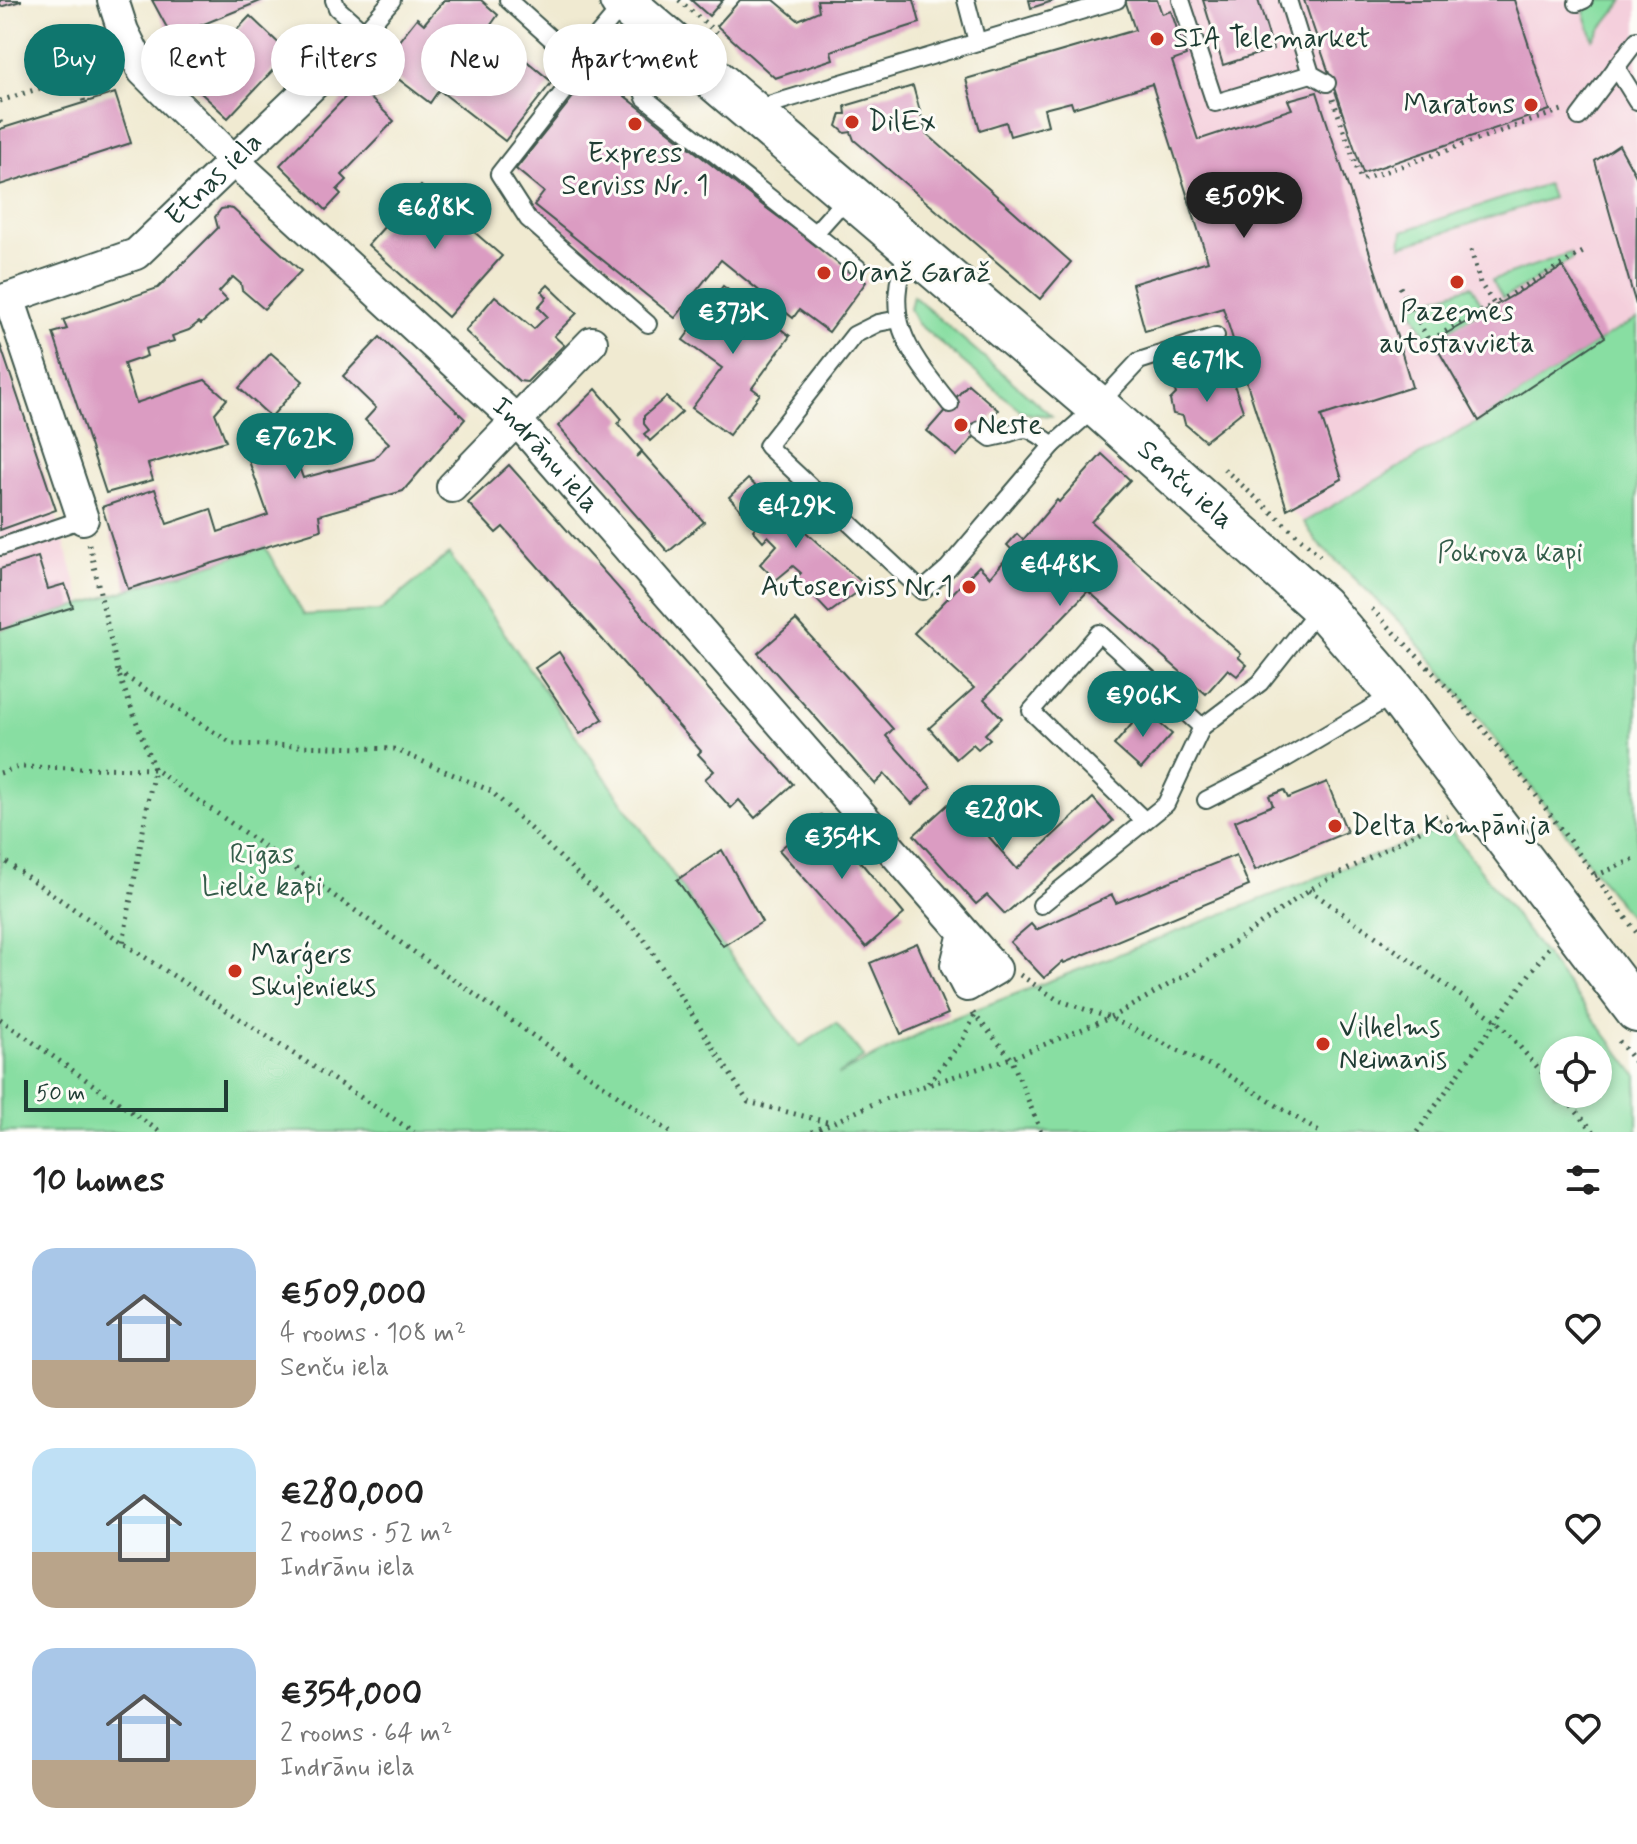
<!DOCTYPE html>
<html lang="en">
<head>
<meta charset="utf-8">
<style>
	body { margin:0; font-family:Mynerve,sans-serif; background:#f2f2f2; color:#222; height:100vh; display:flex; flex-direction:column; font-size:30px; white-space:nowrap }
	* { box-sizing:border-box; margin:0 }
	p { font-size:26px; color:#767676 }
	.icon { flex:none; width:44px; height:44px; fill:none; stroke:currentColor; stroke-width:2; stroke-linecap:round; stroke-linejoin:round }
	.map { position:relative; height:1132px; overflow:hidden }
	.details { display:flex; flex-direction:column; background:#fff; flex:1 }
	.details>* { flex:none }
	.guide { position:absolute; left:24px; top:24px; width:800px; height:72px; display:flex; gap:16px }
	.tools { position:absolute; left:1540px; top:1036px; display:grid; gap:16px }
	.tools a { display:grid; place-items:center; width:72px; height:72px; border-radius:50%; background:#fff; box-shadow:0 4px 12px #0003; font-size:40px }
	.scale { position:absolute; left:24px; bottom:20px; width:204px; box-sizing:border-box; padding-left:8px; border:4px solid #1f3d34; border-top:0; font-size:22px; line-height:28px; white-space:nowrap; color:#1f3d34; -webkit-text-stroke:6px #fdfcf7; paint-order:stroke }
	.price { position:absolute; translate:-50% -68px; padding:0 18px; border-radius:28px; background:#0f766e; color:#fff; font-size:26px; line-height:52px; filter:drop-shadow(0 2px 4px #0008) }
	.price::after { content:''; position:absolute; left:50%; top:48px; width:24px; height:18px; margin-left:-12px; background:inherit; clip-path:polygon(0 0,100% 0,50% 100%) }
	.price.on { background:#222; color:#fff }
	ul { padding:0; list-style:none }
	li { display:flex; align-items:center; gap:24px; height:200px; padding:0 32px }
	li span { display:grid; place-items:center; flex:none; width:224px; height:160px; border-radius:24px; color:#555 }
	li>.icon { margin-inline-start:auto }
	span .icon { width:96px; height:96px; fill:#fffc; stroke-width:1 }
	li b { font-size:34px }
	h2 { display:flex; justify-content:space-between; align-items:center; height:96px; padding:0 32px; font-size:34px }
	.chip { padding:0 28px; border-radius:36px; background:#fff; box-shadow:0 4px 12px #0003; font-size:28px; line-height:72px }
	.chip.on { background:#0f766e; color:#fff }
	.map>svg:first-child { display:block }
	.built { fill:#f4cfdc }
	.green { fill:#88dea2; stroke:#548e6b; stroke-width:2; fill-rule:evenodd }
	.building { fill:#db9cc2 }
	.lines { fill:none; stroke-linecap:round; stroke-linejoin:round }
	.lane-casing { stroke:#3e574c; stroke-width:20 }
	.street-casing { stroke:#3e574c; stroke-width:34 }
	.secondary-casing { stroke:#3e574c; stroke-width:46 }
	.path { stroke:#3e574c; stroke-width:5; stroke-dasharray:2 6; stroke-linecap:butt }
	.lane { stroke:#fff; stroke-width:16 }
	.street { stroke:#fff; stroke-width:30 }
	.secondary { stroke:#fff; stroke-width:42 }
	.poi-dot { fill:#c8321e; stroke:#fdfcf7; stroke-width:3 }
	.labels { text-anchor:middle; dominant-baseline:central; stroke-width:6; stroke-linejoin:round; paint-order:stroke }
	.poi-label { font-size:28px; fill:#1f3d34; stroke:#fdfcf7; text-anchor:start }
	.street-label { font-size:28px; fill:#1f3d34; stroke:#fdfcf7 }
	.park-label { font-size:28px; fill:#345d4a; stroke:#fdfcf7 }
</style>
</head>
<body>
<div class="map">
<svg width="1637" height="1132" viewBox="0 0 1637 1132">
	<rect width="100%" height="100%" fill="#fdfcf7"/>
	<filter id="ink" filterUnits="userSpaceOnUse"><feTurbulence type="fractalNoise" baseFrequency=".0125" numOctaves="2"/><feDisplacementMap in="SourceGraphic" scale="16" xChannelSelector="R" yChannelSelector="G"/><feConvolveMatrix kernelMatrix="1 2 1 2 8 2 1 2 1" color-interpolation-filters="sRGB"/></filter>
	<filter id="wash" filterUnits="userSpaceOnUse"><feTurbulence type="fractalNoise" baseFrequency=".006" numOctaves="4" result="noise"/><feDisplacementMap in="SourceGraphic" scale="32" xChannelSelector="R" yChannelSelector="G"/><feGaussianBlur stdDeviation="1.8" result="paint"/><feColorMatrix in="noise" values="0 0 0 0 0 0 0 0 0 0 0 0 0 0 0 0 0 1.4 0 .05"/><feComposite in="paint" operator="in"/></filter>
	<g filter="url(#wash)">
		<rect width="100%" height="100%" fill="#f0ead1"/>
		<g class="built">
			<path d="M1125 0H1637V319L1605 337 1479 421 1304 522 1287 509 1223 309 1145 331 1132 284 1208 261Z"/>
			<path d="M49 491 82 604 0 630V508Z"/>
		</g>
		<g class="green">
			<path d="M1595 0H1624L1593 39 1582 5Z"/>
			<path d="M1547 184 1552 198 1401 246 1403 231Z"/>
			<path d="M1570 253 1572 259 1503 298 1492 280Z"/>
			<path d="M1471 286 1485 309 1429 341 1410 306Z"/>
			<path d="M913 296 1052 416 1030 414 1020 410 917 323 910 309Z"/>
			<path d="M1637 319V927L1482 722 1405 627 1317 542 1304 522 1479 421 1605 337Z"/>
			<path d="M265 547 304 615 380 611 449 554 723 946 800 1046 836 1023 864 1057 838 1075 943 1022 1448 827 1637 1076V1132H0V630ZM1554 1050H1598V1094H1554Z"/>
		</g>
		<g id="blocks">
			<g class="building">
				<path d="M0 0H21V1L0 7Z"/>
				<path d="M152 0H263L172 37Z"/>
				<path d="M444 0H481L498 15 488 29 552 82 505 141 439 90 430 103 380 65 417 18 424 24Z"/>
				<path d="M691 0H723L709 16Z"/>
				<path d="M740 0H774L798 20 819 11 817 0H914L920 23 831 51 833 59 775 78 717 26Z"/>
				<path d="M1029 0H1053V1L1031 8Z"/>
				<path d="M1125 0H1157L1162 14 1171 11 1186 56 1172 61 1198 140 1292 109 1288 100 1317 92 1395 330 1412 387 1321 416 1342 479 1287 509 1223 308 1145 331 1132 284 1208 261 1152 84 1073 108 1071 102 1044 109 1048 125 1010 136 1006 122 980 130 966 79 1135 30Z"/>
				<path d="M1203 0H1258L1273 49 1223 65Z"/>
				<path d="M1304 0H1514L1550 110 1363 173Z"/>
				<path d="M250 16 289 53 228 118 188 81Z"/>
				<path d="M612 48 635 65 616 89 761 204 866 282 829 332 799 310 793 318 721 260 675 318 534 205 544 192 516 169Z"/>
				<path d="M357 85 394 121 342 175 347 180 337 190 341 194 326 210 280 165Z"/>
				<path d="M913 86 926 133 1071 262 1040 299 854 140 851 132 845 133 837 126 841 114H846L845 106Z"/>
				<path d="M115 93 131 143 0 185V129Z"/>
				<path d="M1619 145 1637 178 1636 305 1595 161Z"/>
				<path d="M421 186 502 256 448 317 368 245Z"/>
				<path d="M227 208 233 209 301 271 264 309 242 290 241 284 233 277 219 292 227 300 201 324 199 322 189 330 172 336 174 341 145 349 147 356 124 364 136 403 205 380 227 399 215 413 226 441 148 464 153 480 106 493 53 333 67 329 63 320 158 288 218 228 215 217 221 209Z"/>
				<path d="M1563 267 1605 337 1479 421 1433 341Z"/>
				<path d="M548 285 577 313 554 336 564 345 527 382 519 381 465 331 495 296 534 329 547 316 538 307 547 297 542 291Z"/>
				<path d="M723 286 790 336 752 388 760 394 729 435 692 408 722 368 683 340Z"/>
				<path d="M380 337 465 419 403 491 319 515 321 530 128 589 102 507 155 489 167 524 211 509 218 532 268 515 249 461 293 450 303 478 374 459 389 443 365 420 376 408 343 376Z"/>
				<path d="M0 344 56 510 0 530Z"/>
				<path d="M271 353 303 381 271 417 239 388Z"/>
				<path d="M1229 370 1243 411 1205 441 1185 424 1183 416 1173 414 1170 400 1176 394 1174 388Z"/>
				<path d="M968 384 998 410 957 456 927 431Z"/>
				<path d="M596 389 622 419 618 424 642 451 636 457 642 452 704 522 668 552 558 426Z"/>
				<path d="M666 397 682 412 650 441 644 434 649 430 644 424V416Z"/>
				<path d="M1102 454 1130 480 1091 522 1241 654 1238 657 1247 665 1237 676 1228 669 1206 694 1088 591 984 699 1002 718 985 734 990 739 978 749 973 744 956 759 929 728 974 688 914 633 979 566 990 577 1013 551 1007 545 1017 534 1023 540 1057 500 1059 502Z"/>
				<path d="M509 465 793 784 755 818 739 800 731 808 705 779 714 771 698 754 701 751 503 527 496 533 468 503Z"/>
				<path d="M748 479 820 545 866 586 829 613 796 578 801 573 793 566 776 580 760 564 777 545 768 536 763 541 753 530 756 526 729 497Z"/>
				<path d="M38 557 48 589 65 584 73 607 0 630V569Z"/>
				<path d="M796 620 893 729 886 736 931 787 912 804 885 774 875 784 758 653Z"/>
				<path d="M559 652 603 719 580 734 535 668Z"/>
				<path d="M1144 710 1172 734 1141 769 1114 745Z"/>
				<path d="M1327 782 1347 832 1255 870 1235 821 1273 805 1269 796 1284 790 1288 798Z"/>
				<path d="M955 798 1017 869 1093 798 1113 821 1005 914 987 895 976 904 914 835Z"/>
				<path d="M821 815 904 914 866 947 779 850Z"/>
				<path d="M722 850 762 922 723 946 677 880Z"/>
				<path d="M1236 855 1249 886 1064 963 1063 961 1044 978 1010 942 1031 924 1036 930 1112 895 1116 903Z"/>
				<path d="M917 943 948 1014 901 1034 870 963Z"/>
			</g>
		</g>
	</g>
	<g filter="url(#ink)">
		<use href="#blocks" fill-opacity="0" stroke="#3e574c" stroke-width="2"/>
		<g class="lines">
			<defs>
				<g id="lane">
					<path d="M334 0 337 8 364 32"/>
					<path d="M508 0 576 61 624 4"/>
					<path d="M966 0 977 42"/>
					<path d="M1181 0 1215 103 1311 74"/>
					<path d="M1288 0 1311 74 1327 83"/>
					<path d="M1577 3 1584 0"/>
					<path d="M669 43 640 82 645 98 858 268"/>
					<path d="M342 57 392 0"/>
					<path d="M576 61 574 78 499 174 528 219 648 324"/>
					<path d="M1616 67 1637 101"/>
					<path d="M755 109 1117 0"/>
					<path d="M1579 117 1637 40"/>
					<path d="M815 233 849 195"/>
					<path d="M908 247C882 321 906 348 950 404"/>
					<path d="M899 319 878 323 854 335 767 446 922 591 948 568 1053 445"/>
					<path d="M980 430 991 438C1027 432 1017 418 1053 445L1097 406 1139 361 1216 336"/>
					<path d="M0 547 83 519"/>
					<path d="M1202 727 1260 683 1321 606"/>
					<path d="M1206 800 1273 766 1395 694"/>
					<path d="M1041 905 1166 804 1202 727 1099 633 1031 711 1145 821"/>
				</g>
				<g id="street">
					<path id="s1" d="M113 0 123 31 143 71 234 161 517 421 996 969 967 986 956 965 964 933"/>
					<path d="M9 298 83 519"/>
					<path id="s2" d="M0 301 136 254 342 57"/>
					<path d="M452 487 592 342"/>
				</g>
				<g id="secondary">
					<path id="s3" d="M621 0 1097 406 1321 606 1396 693 1637 1011"/>
				</g>
			</defs>
			<use href="#lane" class="lane-casing"/>
			<use href="#street" class="street-casing"/>
			<use href="#secondary" class="secondary-casing"/>
			<g class="path">
				<path d="M679 0 719 35"/>
				<path d="M77 76 84 102"/>
				<path d="M1333 99 1361 180 1562 110"/>
				<path d="M0 101 109 66"/>
				<path d="M0 121 2 128"/>
				<path d="M1471 250 1480 283 1494 304 1583 252"/>
				<path d="M1400 287 1429 341 1494 304"/>
				<path d="M1224 469 1320 556"/>
				<path d="M89 544 118 672 154 769 123 943"/>
				<path d="M1372 609 1461 702 1527 783 1637 933"/>
				<path d="M118 672 233 744 394 749 491 791 642 936 748 1102 831 1123"/>
				<path d="M0 773 19 767 154 769 670 1132"/>
				<path d="M0 858 123 943 414 1132"/>
				<path d="M1595 876 1637 858"/>
				<path d="M1309 890 1497 1021 1554 1086"/>
				<path d="M1020 975 1058 1000 1110 1018 1220 1070 1319 1132"/>
				<path d="M973 1013 1011 1058 1041 1132"/>
				<path d="M0 1019 160 1132"/>
				<path d="M1619 1041 1637 1065"/>
				<path d="M928 1083 961 1043 975 1015"/>
				<path d="M1561 1094 1594 1132"/>
				<path d="M812 1132 884 1099 1011 1058 1110 1018 1193 971 1309 890 1448 816"/>
				<path d="M1417 1132 1548 948"/>
			</g>
			<use href="#lane" class="lane"/>
			<use href="#street" class="street"/>
			<use href="#secondary" class="secondary"/>
		</g>
	</g>
	<g class="poi-dot">
		<circle cx="1157" cy="39" r="8"/>
		<circle cx="1531" cy="105" r="8"/>
		<circle cx="852" cy="122" r="8"/>
		<circle cx="635" cy="124" r="8"/>
		<circle cx="824" cy="273" r="8"/>
		<circle cx="1457" cy="282" r="8"/>
		<circle cx="961" cy="425" r="8"/>
		<circle cx="969" cy="587" r="8"/>
		<circle cx="1335" cy="826" r="8"/>
		<circle cx="235" cy="971" r="8"/>
		<circle cx="1323" cy="1044" r="8"/>
	</g>
	<g class="labels">
		<g class="poi-label">
			<text x="1173" y="39">SIA Telemarket</text>
			<text x="1515" y="105" text-anchor="end">Maratons</text>
			<text x="868" y="122">DilEx</text>
			<text x="635" y="154" text-anchor="middle">Express<tspan x="635" dy="32">Serviss Nr. 1</tspan></text>
			<text x="840" y="273">Oranž Garaž</text>
			<text x="1457" y="312" text-anchor="middle">Pazemes<tspan x="1457" dy="32">autostavvieta</tspan></text>
			<text x="977" y="425">Neste</text>
			<text x="953" y="587" text-anchor="end">Autoserviss Nr.1</text>
			<text x="1351" y="826">Delta Kompānija</text>
			<text x="251" y="955">Marģers<tspan x="251" dy="32">Skujenieks</tspan></text>
			<text x="1339" y="1028">Vilhelms<tspan x="1339" dy="32">Neimanis</tspan></text>
		</g>
		<g class="street-label">
			<text stroke="none"><textPath href="#s2" startOffset="252">Etnas iela</textPath></text>
			<text stroke="none"><textPath href="#s1" startOffset="634">Indrānu iela</textPath></text>
			<text stroke="none"><textPath href="#s3" startOffset="744">Senču iela</textPath></text>
		</g>
		<g class="park-label">
			<text x="1510" y="553">Pokrova kapi</text>
			<text x="262" y="855">Rīgas<tspan x="262" dy="32">Lielie kapi</tspan></text>
		</g>
	</g>
</svg>
<div class="tools">
<a><svg class="icon" aria-label="locate" viewBox="0 0 24 24"><circle cx="12" cy="12" r="6"/><path d="M12 2v4M12 18v4M2 12h4M18 12h4"/></svg></a>
</div>
<div class="scale">50 m</div>
<b class="price on" style="left:1244px;top:240px">€509K</b>
<b class="price" style="left:435px;top:251px">€688K</b>
<b class="price" style="left:733px;top:356px">€373K</b>
<b class="price" style="left:1207px;top:404px">€671K</b>
<b class="price" style="left:295px;top:481px">€762K</b>
<b class="price" style="left:796px;top:550px">€429K</b>
<b class="price" style="left:1060px;top:608px">€448K</b>
<b class="price" style="left:1143px;top:739px">€906K</b>
<b class="price" style="left:1003px;top:853px">€280K</b>
<b class="price" style="left:842px;top:881px">€354K</b>
<div class="guide">
<a class="chip on">Buy</a>
<a class="chip">Rent</a>
<a class="chip">Filters</a>
<a class="chip">New</a>
<a class="chip">Apartment</a>
</div>
</div>
<section class="details">
<h2>10 homes<svg class="icon" aria-label="filters" viewBox="0 0 24 24"><path d="M4 7h16M4 17h16"/><circle cx="9" cy="7" r="2"/><circle cx="15" cy="17" r="2"/></svg></h2>
<ul>
<li><span style="background:linear-gradient(#a9c7e8 70%,#b9a48a 0)"><svg class="icon" aria-label="home" viewBox="0 0 24 24"><path d="M3 11l9-7 9 7M6 9v11h12V9"/></svg></span><div><b>€509,000</b><p>4 rooms · 108 m²</p><p>Senču iela</p></div><svg class="icon" aria-label="heart" viewBox="0 0 24 24"><path d="M12 20l-8-8c-3-5 5-10 8-4 3-6 11-1 8 4z"/></svg></li>
<li><span style="background:linear-gradient(#bfe0f5 65%,#b9a48a 0)"><svg class="icon" aria-label="home" viewBox="0 0 24 24"><path d="M3 11l9-7 9 7M6 9v11h12V9"/></svg></span><div><b>€280,000</b><p>2 rooms · 52 m²</p><p>Indrānu iela</p></div><svg class="icon" aria-label="heart" viewBox="0 0 24 24"><path d="M12 20l-8-8c-3-5 5-10 8-4 3-6 11-1 8 4z"/></svg></li>
<li><span style="background:linear-gradient(#a9c7e8 70%,#b9a48a 0)"><svg class="icon" aria-label="home" viewBox="0 0 24 24"><path d="M3 11l9-7 9 7M6 9v11h12V9"/></svg></span><div><b>€354,000</b><p>2 rooms · 64 m²</p><p>Indrānu iela</p></div><svg class="icon" aria-label="heart" viewBox="0 0 24 24"><path d="M12 20l-8-8c-3-5 5-10 8-4 3-6 11-1 8 4z"/></svg></li>
</ul>
</section>
</body>
</html>
